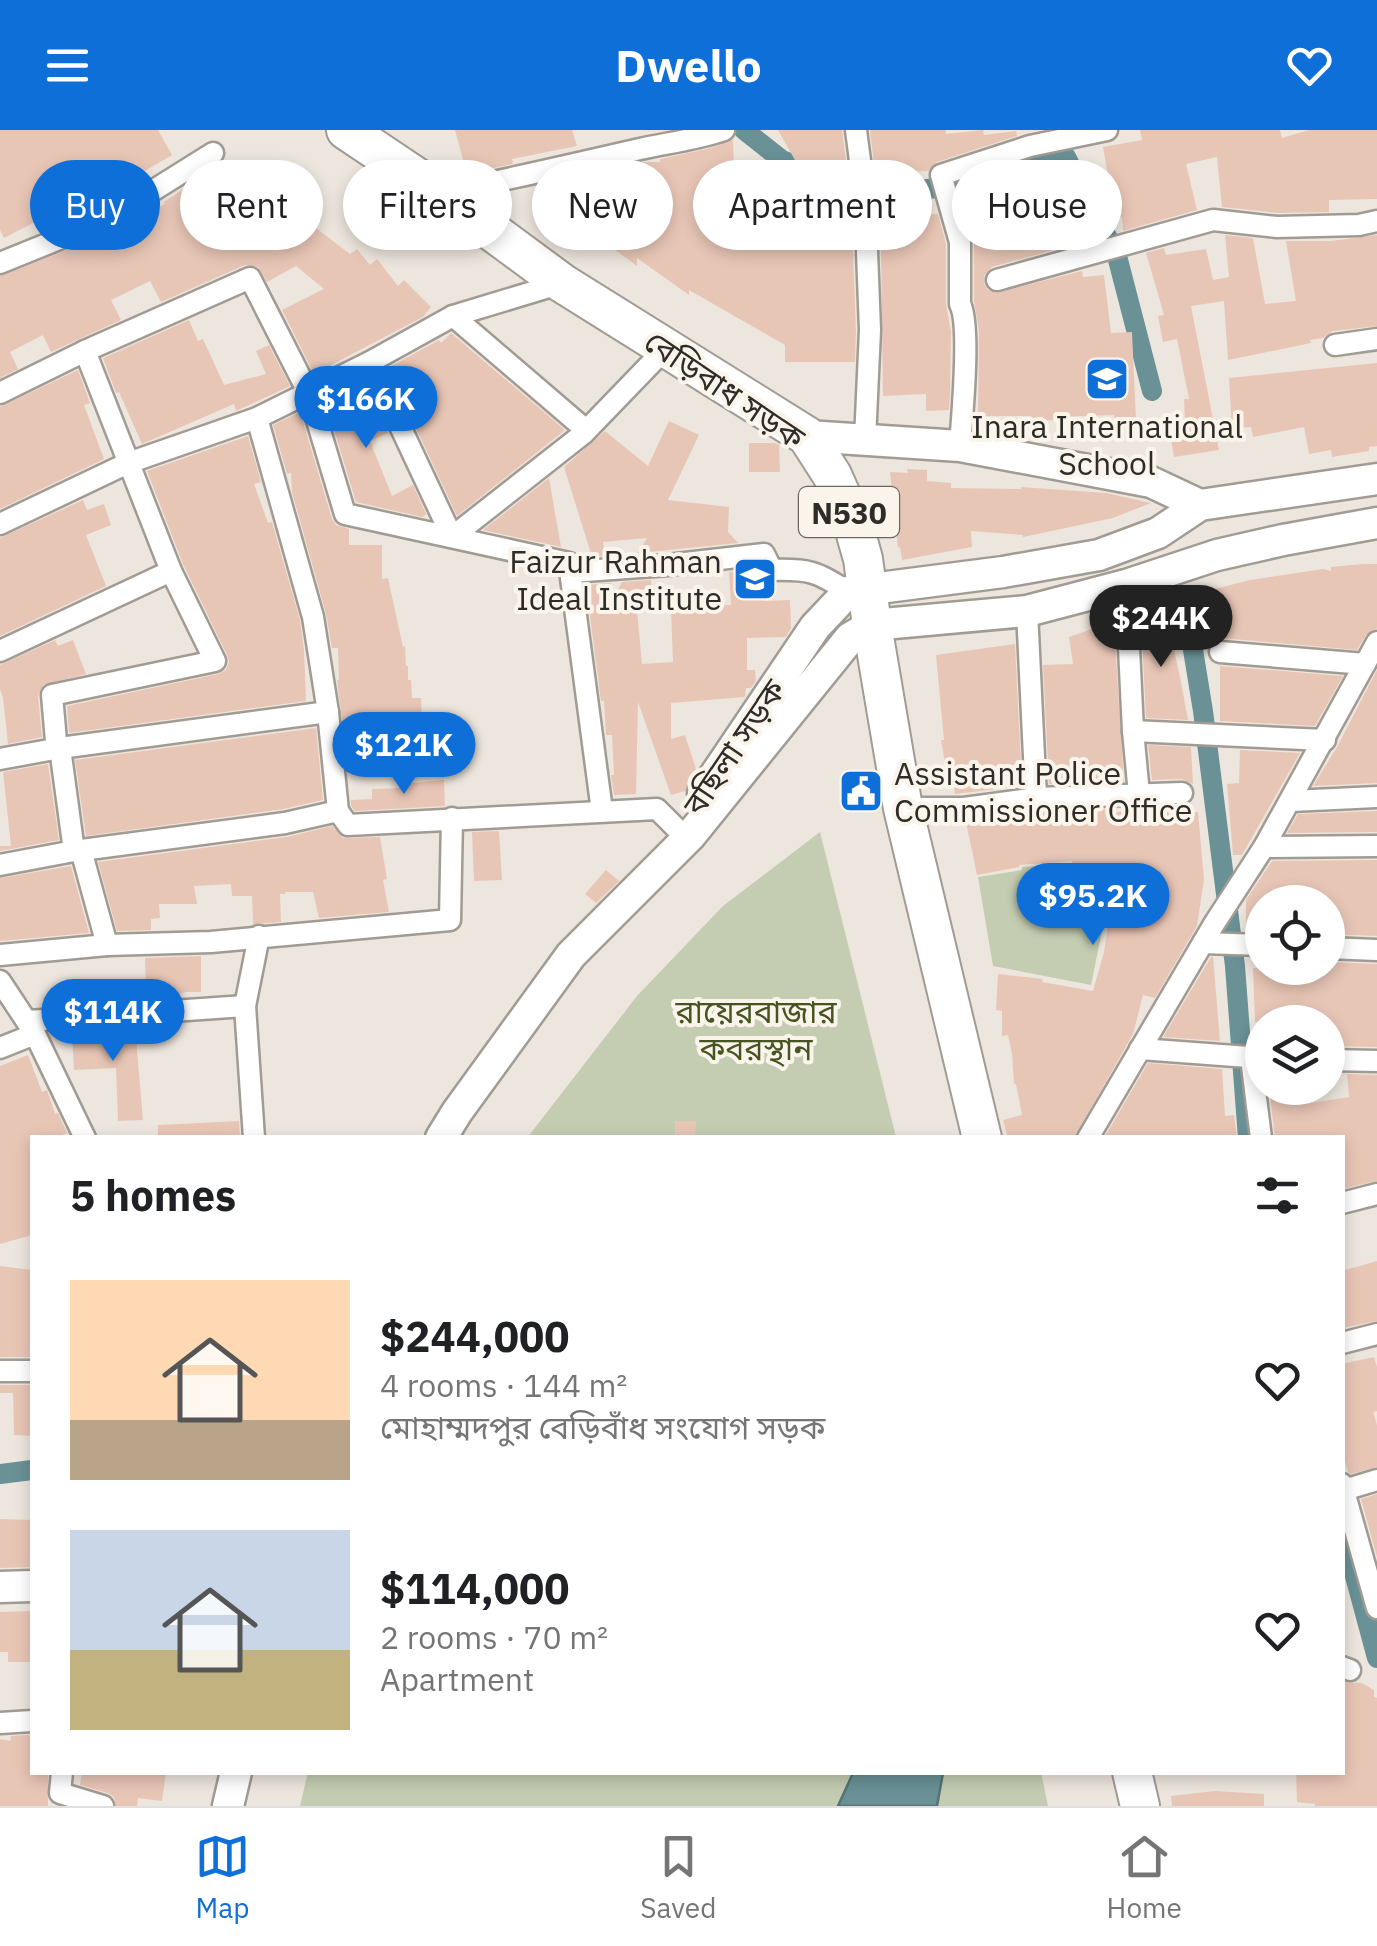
<!DOCTYPE html>
<html lang="en">
<head>
<meta charset="utf-8">
<style>
	body { margin:0; font-family:"IBM Plex Sans","Noto Sans Bengali",sans-serif; background:#f2f2f2; color:#202124; height:100vh; display:flex; flex-direction:column; font-size:38px; white-space:nowrap }
	* { box-sizing:border-box; margin:0 }
	p { font-size:32px; color:#757577 }
	.icon { flex:none; width:55px; height:55px; fill:none; stroke:currentColor; stroke-width:2; stroke-linecap:round; stroke-linejoin:round }
	.map { position:relative; flex:1; overflow:hidden }
	.side { position:absolute; left:30px; top:1005px; width:1315px; height:640px; display:flex; flex-direction:column; background:#fff; border-radius:0px; box-shadow:0 5px 15px #0003 }
	.side>* { flex:none }
	.hud { position:absolute; left:30px; top:30px; width:1318px; height:90px; display:flex; gap:20px }
	.controls { position:absolute; left:1245px; top:755px; display:grid; gap:20px }
	.controls a { display:grid; place-items:center; width:100px; height:100px; border-radius:50%; background:#fff; box-shadow:0 5px 15px #0003; font-size:50px }
	.price { position:absolute; translate:-50% -85px; padding:0 22px; border-radius:35px; background:#0f6fd8; color:#fff; font-size:32px; line-height:65px; filter:drop-shadow(0 2px 5px #0008) }
	.price::after { content:''; position:absolute; left:50%; top:60px; width:30px; height:22px; margin-left:-15px; background:inherit; clip-path:polygon(0 0,100% 0,50% 100%) }
	.price.current { background:#222; color:#fff }
	ul { padding:0; list-style:none }
	li { display:flex; align-items:center; gap:30px; height:250px; padding:0 40px }
	li span { display:grid; place-items:center; flex:none; width:280px; height:200px; border-radius:0px; color:#555 }
	li>.icon { margin-inline-start:auto }
	span .icon { width:120px; height:120px; fill:#fffc; stroke-width:1 }
	li b { font-size:42px }
	h2 { display:flex; justify-content:space-between; align-items:center; height:120px; padding:0 40px; font-size:42px }
	.pill { padding:0 35px; border-radius:45px; background:#fff; box-shadow:0 5px 15px #0003; font-size:35px; line-height:90px }
	.pill.current { background:#0f6fd8; color:#fff }
	header { display:flex; justify-content:space-between; align-items:center; height:130px; padding:0 40px; background:#0f6fd8; color:#fff; font-size:45px; font-weight:700 }
	.tab-bar { display:flex; justify-content:space-around; align-items:center; height:140px; border-top:2px solid #e0e0e0; background:#fff; font-size:28px; color:#757577 }
	.tab-bar a { display:grid; justify-items:center; gap:5px }
	.tab-bar .current { color:#0f6fd8 }
	.map>svg:first-child { display:block }
	.green { fill:#c4cdb2 }
	.water { fill:#699196; stroke:#577375; stroke-width:2.5 }
	.lines { fill:none; stroke-linecap:round; stroke-linejoin:round }
	.canal { stroke:#699196; stroke-width:20 }
	.building { fill:#e8c6b6 }
	.street-casing { stroke:#a19b94; stroke-width:25 }
	.secondary-casing { stroke:#a19b94; stroke-width:35 }
	.highway-casing { stroke:#a19b94; stroke-width:42 }
	.street { stroke:#fff; stroke-width:20 }
	.secondary { stroke:#fff; stroke-width:30 }
	.highway { stroke:#fff; stroke-width:38 }
	.labels { text-anchor:middle; dominant-baseline:central; stroke-width:8; stroke-linejoin:round; paint-order:stroke }
	.shield { fill:#faf4eb; stroke:#6b6863; stroke-width:2.5 }
	.shield-label { font-size:30px; font-weight:bold; fill:#2e2c29 }
	.street-label { font-size:32px; fill:#2e2c29; stroke:#faf4eb }
	.poi-label { font-size:32px; fill:#2e2c29; stroke:#faf4eb }
	.park-label { font-size:32px; fill:#465422; stroke:#faf4eb }
</style>
</head>
<body>
<header><svg class="icon" aria-label="menu" viewBox="0 0 24 24"><path d="M4 6h16M4 12h16M4 18h16"/></svg>Dwello<svg class="icon" aria-label="heart" viewBox="0 0 24 24"><path d="M12 20l-8-8c-3-5 5-10 8-4 3-6 11-1 8 4z"/></svg></header>
<div class="map">
<svg width="1377" height="1676" viewBox="0 0 1377 1676">
	<rect width="100%" height="100%" fill="#ede6de"/>
	<g class="green">
		<path d="M820 702 896 1007 527 1008 637 866 723 776Z"/>
		<path d="M1069 734 1065 772 1095 780V788L1104 791 1091 855 993 836 978 747 1022 740V737Z"/>
		<path d="M308 1642H1041L1048 1676H300Z"/>
	</g>
	<path class="water" d="M853 1643H943L937 1676H838Z"/>
	<g class="lines">
		<g class="canal">
			<path d="M744 0 782 30 871 65 965 55 1051 26 1066 27 1117 126 1152 261"/>
			<path d="M1185 471 1203 581 1235 836 1248 1008"/>
			<path d="M0 1344 32 1340"/>
			<path d="M1342 1398 1377 1528"/>
		</g>
	</g>
	<g class="building">
		<path d="M0 0H158L172 25 92 72 87 65 4 108 0 100Z"/>
		<path d="M455 0H572L577 16 512 29 513 34 455 46 450 34 463 30Z"/>
		<path d="M778 0H842L849 53H843V97L852 96 856 200 855 232H785V215L689 160V165L637 128V136L592 103 577 107 565 66 542 72 538 56 621 37H637V34L643 32H660V29L707 19 733 10 734 39 767 79 764 29 804 46Z"/>
		<path d="M870 0H946V4L983 0 984 5 1016 1 1017 6 937 32 928 41 875 42Z"/>
		<path d="M1140 0H1280L1282 8 1309 0H1377V69L1329 70V82L1278 83 1222 77 1217 27 1186 34 1197 80 1123 101 1122 87 1076 94 1079 113 992 137 984 146V153L987 159 995 163 1082 141 1083 147 1104 145 1111 203 1132 202 1136 290 1115 291 1114 285 1057 287V290L1031 291V286H978L979 201 974 172V111L969 94H1009L1007 55 1037 53 1039 78 1096 71 1095 64 1111 62 1103 17 1142 10Z"/>
		<path d="M221 34 271 70 274 66 350 124 357 119 370 135 377 129 398 156 404 150 431 177 423 187 314 244 282 180 324 159 296 136 267 152 258 137 245 135 161 172 150 151 111 170 121 190 51 222 43 205 10 222 18 239 0 248V146L113 102 165 74 164 72Z"/>
		<path d="M938 84 946 114V174L951 202 950 263 949 280 926 281V264L883 266 881 118 905 117 903 85Z"/>
		<path d="M1225 105 1253 108 1265 174 1296 171 1286 111H1331L1377 105V196L1333 201 1323 208 1310 210 1311 213 1228 230 1224 171 1191 176 1219 320 1174 327 1168 292 1185 290 1184 269H1189L1177 209 1163 212 1158 186 1164 185 1146 123 1164 118 1166 125 1206 119 1213 150 1229 147Z"/>
		<path d="M189 190 198 211 203 209 224 255 266 244 256 221 269 215 290 256 236 281 234 274 142 314 119 262 116 263 103 228Z"/>
		<path d="M451 203 565 300 457 386 388 238 439 210 441 213Z"/>
		<path d="M1377 233V316L1369 317V321L1332 327 1331 320 1309 324 1304 297 1253 307 1251 297 1232 298 1229 248Z"/>
		<path d="M78 240 90 273 84 275 104 329 0 379V277Z"/>
		<path d="M364 251 388 303 370 311 392 366 413 355 428 388 426 384 422 387 356 372 325 270Z"/>
		<path d="M300 282 332 389 336 395 349 399V415H382V449L388 448 403 517 405 516 406 536H408V550H411L412 568H421L423 614 347 617 348 639 337 550H339L338 518H332L326 484 292 362 291 343 287 344 273 295Z"/>
		<path d="M669 291 699 305 668 370 729 377 728 402 738 413 638 423 647 408 603 412 605 426 592 427 564 337 605 301 648 336Z"/>
		<path d="M248 306 261 352 254 354 268 393 272 392 300 490 304 520 306 571 69 603 67 576 218 544 226 540 229 532 227 525 183 434 147 341Z"/>
		<path d="M749 313H775L779 315 780 342H749Z"/>
		<path d="M907 339 927 340V351L951 353V358L1021 359V357L1106 363 1151 373 1113 388 1023 407V405L971 401 972 417 902 430 900 417 898 418 890 342 908 343Z"/>
		<path d="M549 348 561 417 483 400Z"/>
		<path d="M83 370 87 380 104 374 111 395 86 405 106 456 0 506V408Z"/>
		<path d="M1363 434H1377V498L1366 505 1357 520 1221 508 1208 515 1199 463 1250 450 1323 439 1331 441V437Z"/>
		<path d="M756 439 763 450 764 471 790 470 791 498 786 507 747 508V540H755L756 551 751 558H746L745 567 671 573V609L685 605 696 639 685 661 671 665 638 572 636 664 614 665 611 645H614L612 605H606L604 571H601L586 455 611 453 614 467 622 452 651 450 652 481H637L642 534 673 532 671 479 731 475 729 442Z"/>
		<path d="M1165 478 1180 547 1188 590 1146 588 1141 487Z"/>
		<path d="M1114 497 1124 651 1049 654 1043 535 1073 534 1069 507 1089 500Z"/>
		<path d="M55 510 58 516 73 510 86 544 43 555 38 566 42 607 8 614 3 568 0 559V535Z"/>
		<path d="M1015 514 1022 656 955 664 952 643 947 644 941 610H944L936 525Z"/>
		<path d="M1220 536 1343 546 1315 596 1220 591Z"/>
		<path d="M1377 540V653L1313 656 1337 617Z"/>
		<path d="M316 598 323 670 283 679 86 706 75 630Z"/>
		<path d="M1148 615 1191 617 1193 654 1182 649 1152 650Z"/>
		<path d="M1240 620 1300 623 1242 725H1233L1227 654 1239 653Z"/>
		<path d="M48 634 59 710 0 721V716H11L3 642Z"/>
		<path d="M444 650 445 676 355 681 351 676V670L372 669V659L402 658V654Z"/>
		<path d="M1106 679V682H1198L1204 750 1197 796 1155 868 1143 865 1133 904 1074 1008H1008L1003 990 1022 985 1016 954H1014L1012 923 1008 905 1002 906V881L996 880 998 844 1043 849 1042 852 1093 861 1104 822 1111 775 1068 771 1072 731 1019 735V737L977 745 966 692 1037 682Z"/>
		<path d="M1377 681V702L1287 703 1298 684Z"/>
		<path d="M332 696 343 708 380 707 387 749 383 750 389 782 319 788 313 762H285V764H280L281 792 253 794 252 766H232L231 754 194 756 197 774H159L160 788 151 789V800L117 801 98 732 287 707Z"/>
		<path d="M499 701 502 750 474 751 472 702Z"/>
		<path d="M1377 730V806L1328 804V772H1262V801H1246V770L1272 731Z"/>
		<path d="M71 736 89 803 0 811V748Z"/>
		<path d="M606 740 619 751 596 773 585 764Z"/>
		<path d="M201 826V862H186L180 864V867L146 869 145 828Z"/>
		<path d="M1211 827H1213L1220 911 1163 907Z"/>
		<path d="M1328 832 1377 834V917L1328 916V892H1255L1253 838H1328Z"/>
		<path d="M135 897 143 990 118 991 116 938 74 940 72 902Z"/>
		<path d="M28 925 42 962 47 960 55 984 58 983 67 1003 53 1008H32V1105L0 1114V936Z"/>
		<path d="M1148 933 1222 939 1225 986 1234 985 1237 1008H1104Z"/>
		<path d="M1347 944 1377 945V1051L1342 1059V1008H1275L1269 958H1302L1305 974 1349 967Z"/>
		<path d="M239 991 240 1008H158V995Z"/>
		<path d="M675 991H696L695 1008H675Z"/>
		<path d="M1377 1131V1191L1342 1198V1141Z"/>
		<path d="M0 1136 32 1140V1227H0Z"/>
		<path d="M1374 1227 1377 1237V1281L1373 1282 1377 1295V1337L1351 1344 1348 1342 1342 1321V1234Z"/>
		<path d="M0 1255H32V1306L14 1305 13 1263H0Z"/>
		<path d="M1377 1364V1427L1361 1369Z"/>
		<path d="M0 1389 32 1390V1437L0 1438Z"/>
		<path d="M32 1481 31 1532H8V1522H0V1482Z"/>
		<path d="M1342 1552 1362 1553 1374 1560V1567L1377 1568V1676H1315V1674L1297 1672 1296 1642H1342Z"/>
		<path d="M26 1605 32 1606V1642H48V1676H0V1609L10 1611 11 1606Z"/>
		<path d="M82 1642H166L162 1671 138 1668 137 1676H116L114 1667 108 1663 80 1655Z"/>
		<path d="M1215 1661 1264 1664V1676H1172L1171 1666Z"/>
	</g>
	<g class="lines">
		<defs>
			<g id="street">
				<path d="M856 0 865 69 870 200 865 310"/>
				<path d="M440 63C507 50 574 34 640 19 667 13 699 9 724 0"/>
				<path d="M0 133 106 90 213 23"/>
				<path d="M997 150 1213 90 1277 97 1359 95 1377 91"/>
				<path d="M453 186 586 300"/>
				<path d="M1335 215 1377 209"/>
				<path d="M370 232 452 407"/>
				<path d="M0 263 85 221 250 148 309 264 345 384 569 433 602 681"/>
				<path d="M257 288 313 487 328 582 338 681 348 695 657 679 678 700"/>
				<path d="M960 316C962 287 971 195 960 174V112L941 45 1030 16 1107 0"/>
				<path d="M0 394 128 333 257 288 370 232 453 186 562 153"/>
				<path d="M452 407 583 304 665 219"/>
				<path d="M571 442 668 435 764 424 772 440C808 439 817 441 848 462"/>
				<path d="M1126 455 1133 601 1139 664"/>
				<path d="M1027 481 1036 668"/>
				<path d="M0 521 171 441"/>
				<path d="M1220 522 1365 534"/>
				<path d="M1133 601 1325 610"/>
				<path d="M0 629 60 618 328 582"/>
				<path d="M1291 671 1377 667"/>
				<path d="M903 678H964L1036 668 1182 663"/>
				<path d="M1264 717 1377 716"/>
				<path d="M81 720 107 815"/>
				<path d="M74 721 60 618 56 611 52 565 215 531 171 441 85 221"/>
				<path d="M0 735 74 721 285 693 338 681"/>
				<path d="M1203 813 1262 815"/>
				<path d="M1328 818 1377 820"/>
				<path d="M0 825 107 815 211 812 450 790 452 688"/>
				<path d="M0 851 35 904 85 1008"/>
				<path d="M28 891 245 876"/>
				<path d="M0 918 35 904"/>
				<path d="M1140 919 1262 928"/>
				<path d="M1251 928 1261 1008"/>
				<path d="M1328 930 1377 931"/>
				<path d="M254 1008 245 876 259 806"/>
				<path d="M1088 1008 1214 794 1264 717 1377 512"/>
				<path d="M1342 1073 1377 1064"/>
				<path d="M1342 1213 1377 1204"/>
				<path d="M0 1241H32"/>
				<path d="M1342 1354 1377 1478"/>
				<path d="M1344 1360 1377 1350"/>
				<path d="M1342 1537 1350 1540"/>
				<path d="M0 1593 32 1591"/>
				<path d="M62 1642 60 1663 103 1676"/>
			</g>
			<g id="secondary">
				<path d="M807 306 960 316 1151 352 1200 375"/>
				<path d="M703 663 815 497 848 462 1003 442 1099 425 1158 403 1200 375 1377 349"/>
				<path d="M441 1008 457 982 571 825 690 706 850 508 872 495 1027 481 1126 455 1217 425 1283 410 1377 393"/>
				<path d="M0 1457 32 1456"/>
				<path d="M228 1676 236 1642"/>
			</g>
			<g id="highway">
				<path d="M346 0 440 63 562 153 807 306 832 345 852 390 863 429 872 495 903 678 982 1008"/>
				<path d="M1132 1642 1140 1676"/>
			</g>
		</defs>
		<use href="#street" class="street-casing"/>
		<use href="#secondary" class="secondary-casing"/>
		<use href="#highway" class="highway-casing"/>
		<use href="#street" class="street"/>
		<use href="#secondary" class="secondary"/>
		<use href="#highway" class="highway"/>
	</g>
	<defs>
		<symbol id="school-square" viewBox="-11 -11 22 22"><rect x="-9" y="-9" width="18" height="18" rx="4" fill="#0f6fd8" stroke="#faf4eb"/><path d="M0-5L7-2L0 1L-7-2ZM-4 1L0 2.5L4 1V4Q0 6-4 4Z" fill="#fff"/></symbol>
		<symbol id="civic-square" viewBox="-11 -11 22 22"><rect x="-9" y="-9" width="18" height="18" rx="4" fill="#0f6fd8" stroke="#faf4eb"/><path d="M-.6-6.5H3V-4.5H.6V-3L4-1V1h2V6H-6V1h2V-1L-.6-3ZM-1.2 2.5V6h2.4V2.5Z" fill="#fff"/></symbol>
	</defs>
	<g fill-rule="evenodd">
		<use href="#school-square" x="1082" y="224" width="50" height="50"/>
		<use href="#school-square" x="730" y="424" width="50" height="50"/>
		<use href="#civic-square" x="836" y="636" width="50" height="50"/>
	</g>
	<g class="labels">
		<rect class="shield" x="799" y="357" width="100" height="50" rx="8"/>
		<g class="shield-label">
			<text x="849" y="382">N530</text>
		</g>
		<g class="street-label">
			<text transform="translate(725 259) rotate(34)">বেড়িবাধ সড়ক</text>
			<text transform="translate(734 617) rotate(-56)">বছিলা সড়ক</text>
		</g>
		<g class="poi-label">
			<text x="1107" y="296">Inara International<tspan x="1107" dy="37">School</tspan></text>
			<text x="722" y="431" text-anchor="end">Faizur Rahman<tspan x="722" dy="37">Ideal Institute</tspan></text>
			<text x="894" y="643" text-anchor="start">Assistant Police<tspan x="894" dy="37">Commissioner Office</tspan></text>
		</g>
		<g class="park-label">
			<text x="756" y="881">রায়েরবাজার<tspan x="756" dy="37">কবরস্থান</tspan></text>
		</g>
	</g>
</svg>
<div class="controls">
<a><svg class="icon" aria-label="locate" viewBox="0 0 24 24"><circle cx="12" cy="12" r="6"/><path d="M12 2v4M12 18v4M2 12h4M18 12h4"/></svg></a>
<a><svg class="icon" aria-label="layers" viewBox="0 0 24 24"><path d="M12 4l9 5-9 5-9-5zM3 14l9 5 9-5"/></svg></a>
</div>
<b class="price" style="left:366px;top:321px">$166K</b>
<b class="price current" style="left:1161px;top:540px">$244K</b>
<b class="price" style="left:404px;top:667px">$121K</b>
<b class="price" style="left:1093px;top:818px">$95.2K</b>
<b class="price" style="left:113px;top:934px">$114K</b>
<div class="hud">
<a class="pill current">Buy</a>
<a class="pill">Rent</a>
<a class="pill">Filters</a>
<a class="pill">New</a>
<a class="pill">Apartment</a>
<a class="pill">House</a>
</div>
<section class="side">
<h2>5 homes<svg class="icon" aria-label="filters" viewBox="0 0 24 24"><path d="M4 7h16M4 17h16"/><circle cx="9" cy="7" r="2"/><circle cx="15" cy="17" r="2"/></svg></h2>
<ul>
<li><span style="background:linear-gradient(#ffd9b3 70%,#b9a48a 0)"><svg class="icon" aria-label="home" viewBox="0 0 24 24"><path d="M3 11l9-7 9 7M6 9v11h12V9"/></svg></span><div><b>$244,000</b><p>4 rooms · 144 m²</p><p>মোহাম্মদপুর বেড়িবাঁধ সংযোগ সড়ক</p></div><svg class="icon" aria-label="heart" viewBox="0 0 24 24"><path d="M12 20l-8-8c-3-5 5-10 8-4 3-6 11-1 8 4z"/></svg></li>
<li><span style="background:linear-gradient(#c9d6e8 60%,#c2b280 0)"><svg class="icon" aria-label="home" viewBox="0 0 24 24"><path d="M3 11l9-7 9 7M6 9v11h12V9"/></svg></span><div><b>$114,000</b><p>2 rooms · 70 m²</p><p>Apartment</p></div><svg class="icon" aria-label="heart" viewBox="0 0 24 24"><path d="M12 20l-8-8c-3-5 5-10 8-4 3-6 11-1 8 4z"/></svg></li>
</ul>
</section>
</div>
<nav class="tab-bar">
<a class="current"><svg class="icon" aria-label="map" viewBox="0 0 24 24"><path d="M3 6l6-2 6 2 6-2v14l-6 2-6-2-6 2zM9 4v14M15 6v14"/></svg>Map</a>
<a><svg class="icon" aria-label="saved" viewBox="0 0 24 24"><path d="M7 4h10v16l-5-4-5 4z"/></svg>Saved</a>
<a><svg class="icon" aria-label="home" viewBox="0 0 24 24"><path d="M3 11l9-7 9 7M6 9v11h12V9"/></svg>Home</a>
</nav>
</body>
</html>
